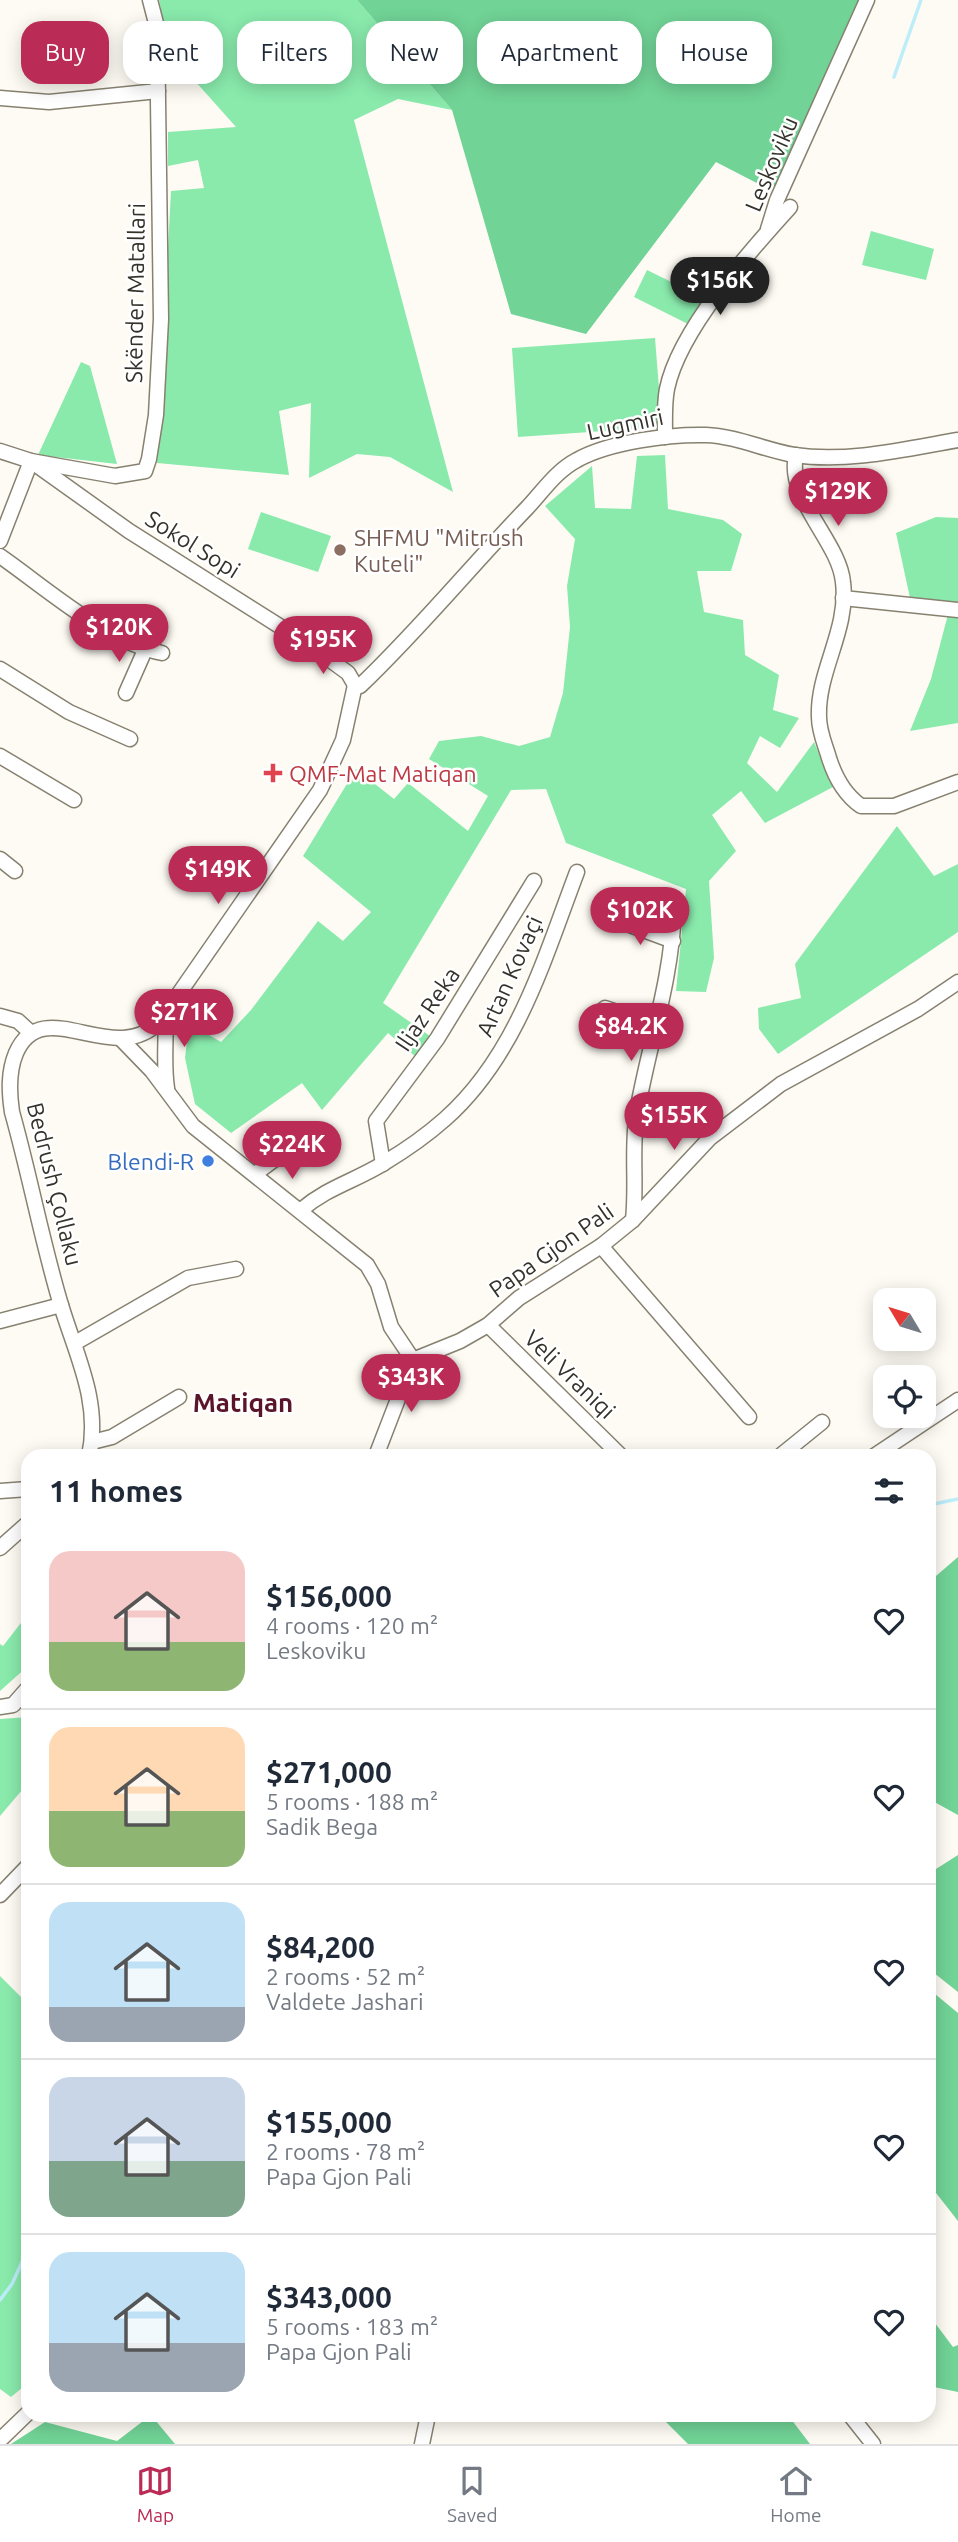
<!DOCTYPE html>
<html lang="en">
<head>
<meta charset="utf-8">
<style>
	body { margin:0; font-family:Ubuntu,sans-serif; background:#f6f6f7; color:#1f2937; height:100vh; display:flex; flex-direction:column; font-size:26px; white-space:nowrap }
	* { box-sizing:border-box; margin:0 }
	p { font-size:23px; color:#747a83 }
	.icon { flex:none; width:38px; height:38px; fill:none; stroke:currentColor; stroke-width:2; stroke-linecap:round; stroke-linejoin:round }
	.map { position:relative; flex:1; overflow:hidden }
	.details { position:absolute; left:21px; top:1449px; width:915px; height:973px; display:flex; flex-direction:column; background:#fff; border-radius:21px; box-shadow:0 4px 18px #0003 }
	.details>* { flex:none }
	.hud { position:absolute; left:21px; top:21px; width:917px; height:63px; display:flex; gap:14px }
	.needle { width:46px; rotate:308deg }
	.buttons { position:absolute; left:873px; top:1288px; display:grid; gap:14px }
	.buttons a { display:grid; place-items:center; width:63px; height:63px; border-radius:14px; background:#fff; box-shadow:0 4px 18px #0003; font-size:35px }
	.price { position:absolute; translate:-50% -60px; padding:0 16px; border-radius:24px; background:#ba2b55; color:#fff; font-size:23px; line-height:46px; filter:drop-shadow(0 2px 4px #0008) }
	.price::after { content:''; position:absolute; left:50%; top:42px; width:21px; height:16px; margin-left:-10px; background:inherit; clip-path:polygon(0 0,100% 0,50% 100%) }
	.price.selected { background:#222; color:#fff }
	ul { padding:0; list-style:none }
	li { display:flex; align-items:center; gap:21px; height:175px; padding:0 28px }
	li+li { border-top:2px solid #e0e1e3 }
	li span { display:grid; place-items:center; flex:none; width:196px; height:140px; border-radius:21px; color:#555 }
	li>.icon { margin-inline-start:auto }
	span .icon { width:84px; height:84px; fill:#fffc; stroke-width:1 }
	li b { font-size:30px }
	h2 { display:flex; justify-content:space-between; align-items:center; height:84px; padding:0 28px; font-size:30px }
	.pill { padding:0 24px; border-radius:21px; background:#fff; box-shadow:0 4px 18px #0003; font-size:24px; line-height:63px }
	.pill.selected { background:#ba2b55; color:#fff }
	.menu { display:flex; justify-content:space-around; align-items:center; height:98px; border-top:2px solid #e0e1e3; background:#fff; font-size:19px; color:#747a83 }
	.menu a { display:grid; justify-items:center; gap:4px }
	.menu .selected { color:#ba2b55 }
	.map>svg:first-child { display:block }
	.green { fill:#89eaac }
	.forest { fill:#71d396 }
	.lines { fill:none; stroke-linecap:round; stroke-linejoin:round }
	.stream { stroke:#bdedf9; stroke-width:3.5 }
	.minor-casing { stroke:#878170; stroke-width:17 }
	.minor { stroke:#fff; stroke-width:14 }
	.education-dot { fill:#8d6e63; stroke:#fff; stroke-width:2.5 }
	.health-dot { fill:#e0444e; stroke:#fff; stroke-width:2.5 }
	.shop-dot { fill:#3f7fe0; stroke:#fff; stroke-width:2.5 }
	.labels { text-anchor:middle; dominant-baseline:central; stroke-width:5; stroke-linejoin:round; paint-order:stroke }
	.street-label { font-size:23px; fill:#35322b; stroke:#fff }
	.education-label { font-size:23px; fill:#785e54; stroke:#fff; text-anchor:start }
	.health-label { font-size:23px; fill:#be3a42; stroke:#fff; text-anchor:start }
	.shop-label { font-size:23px; fill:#366cbe; stroke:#fff; text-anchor:end }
	.quarter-label { font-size:26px; font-weight:bold; fill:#5a1628; stroke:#fff }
</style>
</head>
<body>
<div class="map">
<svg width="958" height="2444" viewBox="0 0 958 2444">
	<rect width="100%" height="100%" fill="#fefbf4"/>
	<g class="green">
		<path d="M159 0H357L452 110 398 99 354 120 453 492 390 457 357 454 309 478 311 403 279 411 289 475 157 463 171 191 204 188 198 160 168 166V132L236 127 170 53Z"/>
		<path d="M871 231 934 249 926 280 862 265Z"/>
		<path d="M647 270 704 298 690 325 634 297Z"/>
		<path d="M655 338 662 427 518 437 512 348Z"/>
		<path d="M81 362 90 366 117 464 38 455Z"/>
		<path d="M665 455 668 509 723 520 742 534 731 571H697L704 612 743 620 745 655 779 675 773 710 799 718 780 748 760 736 747 763 777 792 814 742 833 787 765 823 741 791 712 815 736 851 709 881 714 958 706 992 676 991 686 889 566 843 546 789 511 790 383 1003 430 1036 417 1058 388 1033 322 1110 302 1083 231 1133 195 1104 185 1058 189 1023 221 1042 251 1010 318 921 343 941 371 912 303 856 356 769 394 799 408 783 468 831 488 796 429 759 439 741 481 736 519 746 550 737 563 693 570 627 567 586 575 539 545 506 592 466 595 508 631 509 637 456Z"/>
		<path d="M261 512 331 536 318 572 248 549Z"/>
		<path d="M936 517 958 518V723L910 731 931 679 951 603 910 598 896 533Z"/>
		<path d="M897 826 934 876 958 864V932L778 1054 759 1029 758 1008 801 998 795 964Z"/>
		<path d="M24 1619 28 1623V1666L0 1691V1644L3 1646Z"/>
		<path d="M28 1717V1783L0 1816V1719Z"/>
		<path d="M0 1976 28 2004V2383L11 2397 0 2389Z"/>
	</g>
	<g class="forest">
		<path d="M357 0H863L774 192 716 162 586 334 511 314 452 110Z"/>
		<path d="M958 1557V1815L929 1799V1582Z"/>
		<path d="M958 1855V1992L929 1969V1868L936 1869Z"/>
		<path d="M929 1989 958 2013V2221L929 2184Z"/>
		<path d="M929 2315 953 2347 958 2345V2392L929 2386Z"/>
		<path d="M151 2415 175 2444H11L45 2422 117 2441Z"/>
		<path d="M659 2415H788L810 2444H688Z"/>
	</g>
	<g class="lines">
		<g class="stream">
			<path d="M894 77 921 0"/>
			<path d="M929 1505 958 1499"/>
			<path d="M0 2300 12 2284 28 2249"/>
		</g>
		<defs>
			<g id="minor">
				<path d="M0 98 49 102 158 91"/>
				<path d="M768 229 777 200 867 0"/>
				<path d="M665 437C665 421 664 404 667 389 679 330 750 251 790 207"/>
				<path d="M0 451 31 461 129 531 311 646 348 673 355 685"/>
				<path d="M796 455C786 499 839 541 843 582 849 630 817 671 819 717 819 732 825 744 829 758 835 777 845 795 861 806H894L958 782"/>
				<path d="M0 541 31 461 115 476 145 471 149 459 156 415 161 319 157 27 150 0"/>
				<path d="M0 556C46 588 106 642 162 653"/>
				<path d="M843 598 958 610"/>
				<path d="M0 669 69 712 130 739"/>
				<path d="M355 685 360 686C419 630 471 566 527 508 543 491 556 471 577 460 609 442 670 434 706 435 736 436 765 450 794 455 848 463 906 449 958 440"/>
				<path d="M126 693 145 650"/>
				<path d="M0 756 74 800"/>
				<path d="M0 859 15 871"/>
				<path d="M619 921 673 941"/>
				<path d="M605 1008 658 1026"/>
				<path d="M165 1012C167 1038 163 1062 167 1088"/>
				<path d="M0 1016 18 1021 30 1032"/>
				<path d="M121 1039 152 1071 193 1126 367 1265 378 1284 391 1327 413 1360"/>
				<path d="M383 1164 376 1121 437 1039 534 881"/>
				<path d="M255 1174 282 1154 307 1144"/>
				<path d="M301 1210C328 1187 355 1181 384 1163 404 1151 427 1135 445 1119 517 1055 544 959 577 872"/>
				<path d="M633 1220C637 1184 631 1147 637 1112 649 1044 672 979 674 909"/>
				<path d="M601 1246 749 1417"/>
				<path d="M0 1321 61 1305"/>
				<path d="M488 1325 621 1456"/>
				<path d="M75 1343 188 1278 236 1269"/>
				<path d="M92 1442 112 1437 179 1397"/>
				<path d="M89 1456C101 1402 76 1355 61 1305 42 1242 30 1176 12 1112 9 1092 8 1072 16 1053 43 991 114 1070 160 1021L320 790 343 740 355 685"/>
				<path d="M376 1456 413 1360 460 1341 488 1325 519 1298 601 1246 633 1220 710 1138 781 1084 918 1009 958 982"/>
				<path d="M780 1456 822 1422"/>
				<path d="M874 1456 958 1400"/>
				<path d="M0 1491 28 1489"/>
				<path d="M0 1548 28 1523"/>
				<path d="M0 1707 13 1705 28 1688"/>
				<path d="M0 1895 28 1866"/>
				<path d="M850 2415 873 2444"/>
				<path d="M0 2440 28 2413"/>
				<path d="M422 2444 428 2415"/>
			</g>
		</defs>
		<use href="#minor" class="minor-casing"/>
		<use href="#minor" class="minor"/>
	</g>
	<circle class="education-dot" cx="340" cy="550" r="7"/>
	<path class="health-dot" d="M269.5 762.5h7v7h7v7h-7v7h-7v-7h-7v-7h7z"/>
	<circle class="shop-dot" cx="208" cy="1161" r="7"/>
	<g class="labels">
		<g class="street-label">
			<text transform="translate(771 164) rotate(-67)">Leskoviku</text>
			<text transform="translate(135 293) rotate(-89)">Skënder Matallari</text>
			<text transform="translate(625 424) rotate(-12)">Lugmiri</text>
			<text transform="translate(193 544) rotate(32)">Sokol Sopi</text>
			<text transform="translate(509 976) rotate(-66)">Artan Kovaçi</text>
			<text transform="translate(427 1009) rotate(-56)">Iljaz Reka</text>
			<text transform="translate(55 1184) rotate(76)">Bedrush Çollaku</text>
			<text transform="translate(551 1250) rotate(-35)">Papa Gjon Pali</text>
			<text transform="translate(570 1374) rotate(44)">Veli Vraniqi</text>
		</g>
		<g class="education-label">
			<text x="354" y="537">SHFMU "Mitrush<tspan x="354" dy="26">Kuteli"</tspan></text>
		</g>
		<g class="health-label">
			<text x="289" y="773">QMF-Mat Matiqan</text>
		</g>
		<g class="shop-label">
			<text x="194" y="1161">Blendi-R</text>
		</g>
		<g class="quarter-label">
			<text x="243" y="1402">Matiqan</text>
		</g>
	</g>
</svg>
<div class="buttons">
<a><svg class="needle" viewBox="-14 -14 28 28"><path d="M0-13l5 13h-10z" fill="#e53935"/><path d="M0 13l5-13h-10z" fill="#747a83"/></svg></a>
<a><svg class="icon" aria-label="locate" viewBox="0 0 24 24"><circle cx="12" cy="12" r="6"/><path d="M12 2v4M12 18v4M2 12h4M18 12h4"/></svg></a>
</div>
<b class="price selected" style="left:720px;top:317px">$156K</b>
<b class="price" style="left:838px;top:528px">$129K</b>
<b class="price" style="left:119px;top:664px">$120K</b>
<b class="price" style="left:323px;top:676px">$195K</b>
<b class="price" style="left:218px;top:906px">$149K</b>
<b class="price" style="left:640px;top:947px">$102K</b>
<b class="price" style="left:184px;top:1049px">$271K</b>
<b class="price" style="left:631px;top:1063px">$84.2K</b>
<b class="price" style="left:674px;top:1152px">$155K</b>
<b class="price" style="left:292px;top:1181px">$224K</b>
<b class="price" style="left:411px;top:1414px">$343K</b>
<div class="hud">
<a class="pill selected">Buy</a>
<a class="pill">Rent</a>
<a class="pill">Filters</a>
<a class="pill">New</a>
<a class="pill">Apartment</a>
<a class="pill">House</a>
</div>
<section class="details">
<h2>11 homes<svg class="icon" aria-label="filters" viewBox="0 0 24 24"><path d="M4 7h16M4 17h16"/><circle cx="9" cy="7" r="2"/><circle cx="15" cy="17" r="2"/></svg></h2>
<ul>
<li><span style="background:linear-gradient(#f6c9c9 65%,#8fb573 0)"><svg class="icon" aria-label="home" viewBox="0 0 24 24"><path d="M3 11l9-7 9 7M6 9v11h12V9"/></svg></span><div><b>$156,000</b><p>4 rooms · 120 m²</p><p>Leskoviku</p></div><svg class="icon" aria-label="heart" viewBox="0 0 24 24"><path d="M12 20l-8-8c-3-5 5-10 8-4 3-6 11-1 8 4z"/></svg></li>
<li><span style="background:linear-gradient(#ffd9b3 60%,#8fb573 0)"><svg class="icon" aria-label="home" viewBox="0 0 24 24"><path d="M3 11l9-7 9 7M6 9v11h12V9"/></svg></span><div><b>$271,000</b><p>5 rooms · 188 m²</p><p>Sadik Bega</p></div><svg class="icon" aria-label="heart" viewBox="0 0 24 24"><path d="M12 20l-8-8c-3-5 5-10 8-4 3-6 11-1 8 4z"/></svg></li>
<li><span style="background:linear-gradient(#bfe0f5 75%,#9aa5b1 0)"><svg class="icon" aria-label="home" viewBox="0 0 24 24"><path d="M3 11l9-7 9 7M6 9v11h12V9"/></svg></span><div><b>$84,200</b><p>2 rooms · 52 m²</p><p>Valdete Jashari</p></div><svg class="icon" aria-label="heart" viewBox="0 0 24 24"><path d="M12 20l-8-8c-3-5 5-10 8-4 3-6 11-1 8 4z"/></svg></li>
<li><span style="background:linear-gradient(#c9d6e8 60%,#7fa58c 0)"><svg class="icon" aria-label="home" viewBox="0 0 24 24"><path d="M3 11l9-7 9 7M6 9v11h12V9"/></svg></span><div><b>$155,000</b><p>2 rooms · 78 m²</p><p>Papa Gjon Pali</p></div><svg class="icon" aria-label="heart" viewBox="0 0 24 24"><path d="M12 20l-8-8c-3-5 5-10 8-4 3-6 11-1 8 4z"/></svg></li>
<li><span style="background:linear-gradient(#bfe0f5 65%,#9aa5b1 0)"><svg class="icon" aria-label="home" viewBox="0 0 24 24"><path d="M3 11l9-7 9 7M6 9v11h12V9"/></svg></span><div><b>$343,000</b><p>5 rooms · 183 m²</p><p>Papa Gjon Pali</p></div><svg class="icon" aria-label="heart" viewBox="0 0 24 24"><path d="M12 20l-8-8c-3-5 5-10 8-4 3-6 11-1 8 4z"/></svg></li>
</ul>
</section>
</div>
<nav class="menu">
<a class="selected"><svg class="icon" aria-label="map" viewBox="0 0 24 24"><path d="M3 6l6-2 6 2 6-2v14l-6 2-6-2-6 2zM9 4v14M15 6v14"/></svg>Map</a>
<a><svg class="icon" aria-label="saved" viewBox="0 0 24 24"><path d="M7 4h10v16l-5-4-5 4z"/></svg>Saved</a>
<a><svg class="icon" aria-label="home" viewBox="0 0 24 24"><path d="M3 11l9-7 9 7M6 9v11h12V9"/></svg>Home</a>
</nav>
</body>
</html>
